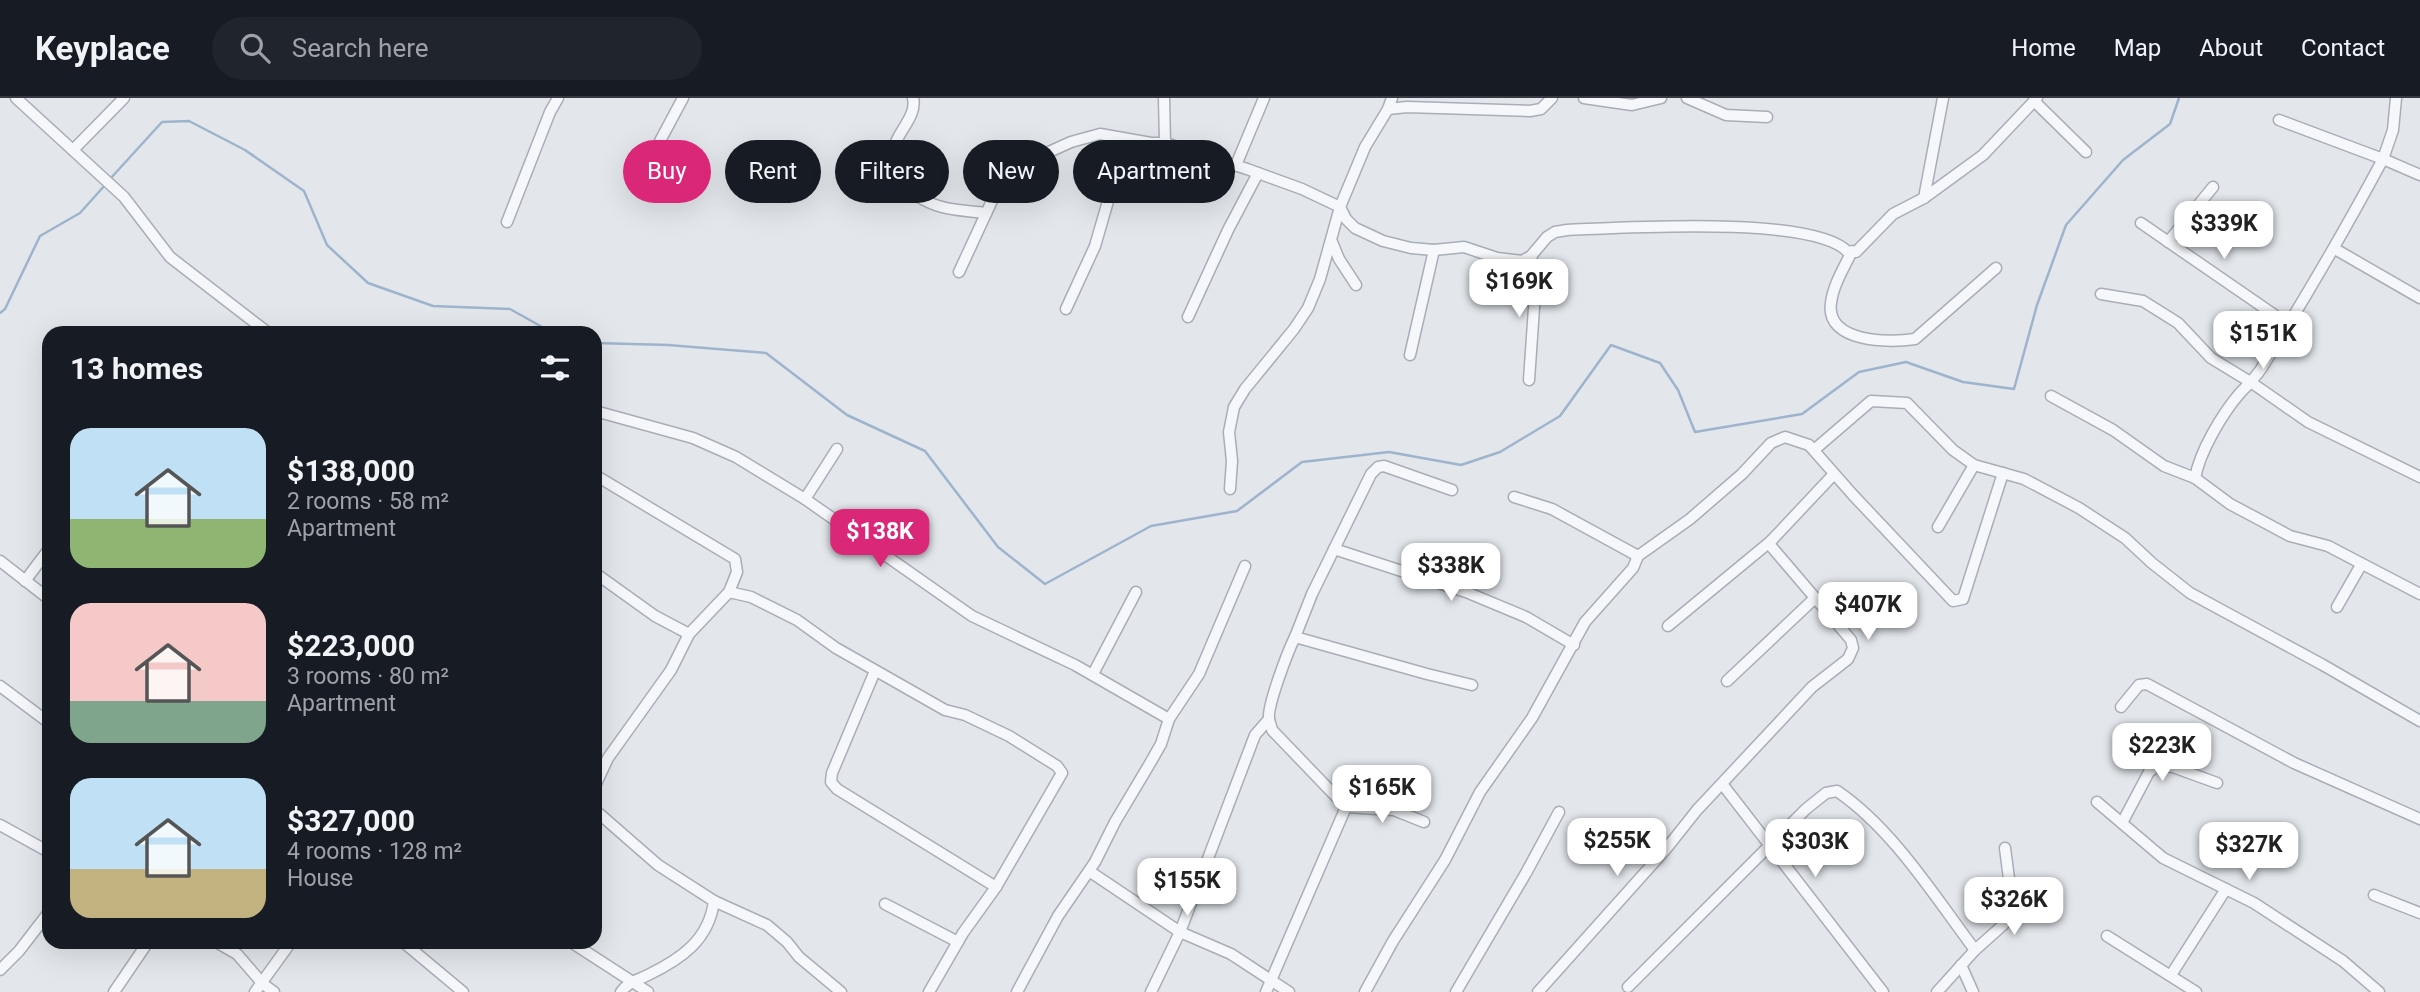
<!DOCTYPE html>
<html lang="en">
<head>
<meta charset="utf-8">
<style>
	body { margin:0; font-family:Roboto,sans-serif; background:#20242c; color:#f1f3f6; height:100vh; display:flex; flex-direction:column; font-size:26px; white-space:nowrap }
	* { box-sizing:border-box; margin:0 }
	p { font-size:23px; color:#9ea1a6 }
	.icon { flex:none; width:38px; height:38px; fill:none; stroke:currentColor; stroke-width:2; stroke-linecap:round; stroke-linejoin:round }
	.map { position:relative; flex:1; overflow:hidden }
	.panel { position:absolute; left:42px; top:228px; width:560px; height:623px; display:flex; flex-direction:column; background:#171b24; border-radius:21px; box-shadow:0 7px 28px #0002 }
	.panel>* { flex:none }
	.hud { position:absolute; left:623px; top:42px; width:665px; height:63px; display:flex; gap:14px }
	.price { position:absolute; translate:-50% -60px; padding:0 16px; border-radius:14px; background:#fff; color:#222; font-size:23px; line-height:46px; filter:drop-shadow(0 2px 4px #0008) }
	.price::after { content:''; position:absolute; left:50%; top:42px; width:21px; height:16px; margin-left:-10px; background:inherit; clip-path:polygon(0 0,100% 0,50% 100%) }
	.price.current { background:#db2777; color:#fff }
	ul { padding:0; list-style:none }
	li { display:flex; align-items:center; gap:21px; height:175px; padding:0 28px }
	li span { display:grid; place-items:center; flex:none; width:196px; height:140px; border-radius:21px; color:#555 }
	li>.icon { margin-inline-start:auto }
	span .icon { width:84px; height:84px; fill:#fffc; stroke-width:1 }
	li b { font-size:30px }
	h2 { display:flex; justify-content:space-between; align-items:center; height:84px; padding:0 28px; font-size:30px }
	.chip { padding:0 24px; border-radius:32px; background:#171b24; box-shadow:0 7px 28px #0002; font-size:24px; line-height:63px }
	.chip.current { background:#db2777; color:#fff }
	header { display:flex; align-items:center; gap:42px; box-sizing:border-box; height:98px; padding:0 35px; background:#171b24; border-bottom:2px solid #363941 }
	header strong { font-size:33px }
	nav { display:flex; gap:38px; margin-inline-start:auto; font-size:24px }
	.search { width:490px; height:63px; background:#20242c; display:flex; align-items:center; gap:18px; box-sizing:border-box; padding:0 24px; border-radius:38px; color:#9ea1a6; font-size:26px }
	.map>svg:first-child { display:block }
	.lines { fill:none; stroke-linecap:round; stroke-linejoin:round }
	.stream { stroke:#9eb4cc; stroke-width:2.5 }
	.street-casing { stroke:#a8aeb7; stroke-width:13 }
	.street { stroke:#f6f7fa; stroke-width:10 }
</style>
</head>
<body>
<header>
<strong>Keyplace</strong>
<div class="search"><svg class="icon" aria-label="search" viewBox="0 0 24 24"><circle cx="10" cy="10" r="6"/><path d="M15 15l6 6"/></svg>Search here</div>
<nav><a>Home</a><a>Map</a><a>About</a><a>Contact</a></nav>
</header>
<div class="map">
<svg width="2420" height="894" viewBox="0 0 2420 894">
	<rect width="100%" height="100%" fill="#e3e7ec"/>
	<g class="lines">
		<g class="stream">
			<path d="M110 81 162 24 189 23 245 52 304 93 327 147 368 185 433 208 510 211 551 234"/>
			<path d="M0 215 5 211 40 138 80 115 106 86"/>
			<path d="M595 245 668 247 766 255 847 317 925 353 998 449 1045 486 1151 428 1237 413 1302 364 1389 354 1461 367 1500 354 1560 318 1611 247 1660 265 1678 292 1695 334 1802 316 1859 274 1906 264 1963 284 2014 291 2037 207 2066 127 2123 62 2170 26 2179 0"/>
		</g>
		<defs>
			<g id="street">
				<path d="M16 0 124 99 170 159 267 234"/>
				<path d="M913 0C917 16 901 31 896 44 892 54 888 67 893 76 902 91 926 105 942 109 956 113 972 113 986 115"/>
				<path d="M1164 0 1165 45"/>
				<path d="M1584 0 1632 7 1661 0"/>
				<path d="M1687 0 1726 17 1767 19"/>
				<path d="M2034 3 2086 54"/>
				<path d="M1388 11 1407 9 1530 13 1541 11 1552 0"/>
				<path d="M2279 22 2383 61 2393 32 2396 0"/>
				<path d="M660 43 683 0"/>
				<path d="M73 52 124 0"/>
				<path d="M1236 67 1264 0"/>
				<path d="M2420 77 2383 61C2345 132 2304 202 2261 271 2255 280 2248 287 2240 295 2222 316 2200 353 2195 380L2230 406 2262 423 2290 438 2328 448 2420 496"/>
				<path d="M1924 100 1943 0"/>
				<path d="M507 124 550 14 558 0"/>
				<path d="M2141 125 2289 227"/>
				<path d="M1332 144 1339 161 1356 187"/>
				<path d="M2168 144 2213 89"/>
				<path d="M2335 151 2420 200"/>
				<path d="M1852 153C1844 170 1833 187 1831 205 1825 245 1890 245 1915 241L1996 170"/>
				<path d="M959 174 996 94 1005 78 1017 64 1040 58 1071 44 1100 36 1151 45H1165L1247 71 1302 91 1340 109 1346 121 1355 130 1383 143 1411 150 1434 152 1464 149 1497 160 1522 163 1531 158 1547 139 1555 134 1567 132C1622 130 1813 117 1848 154H1856L1893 116 1924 100 1983 57 2037 0"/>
				<path d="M2101 196 2143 203 2178 225 2211 260 2252 285 2308 324 2420 379"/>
				<path d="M1066 211 1095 148 1126 41"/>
				<path d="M1188 219 1228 132 1258 75"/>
				<path d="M1410 257 1434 152"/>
				<path d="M1529 282 1536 181 1531 158"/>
				<path d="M2051 298 2113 332 2164 368 2195 380"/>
				<path d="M595 313 693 340 736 359 805 401 972 518 1075 567 1169 621"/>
				<path d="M1814 352 1871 303 1907 305 1953 352 1974 367 2024 381 2079 410 2125 440 2152 465 2190 495 2323 567 2420 623"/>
				<path d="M595 377 735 461 737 474 729 494"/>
				<path d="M1230 391 1232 363 1229 334 1234 309 1245 291 1294 231 1308 210 1320 181 1340 109 1365 49 1388 11 1392 0"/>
				<path d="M1514 399 1552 411 1638 458"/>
				<path d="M805 401 837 351"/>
				<path d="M1938 429 1974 367"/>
				<path d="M1334 451 1466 494 1526 519 1574 547"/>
				<path d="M0 463 49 501"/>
				<path d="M595 475 655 518 689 536"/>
				<path d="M25 483 49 451"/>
				<path d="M2337 509 2361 467"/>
				<path d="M1668 528 1771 443"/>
				<path d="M1295 539 1312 496 1371 376 1378 369 1384 368 1452 392"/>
				<path d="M875 573 832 675 831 684 837 691 996 789"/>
				<path d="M1093 576 1136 494"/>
				<path d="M1727 583 1815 500"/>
				<path d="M0 588 48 624"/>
				<path d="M2121 609 2139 587 2147 586 2294 665 2420 721"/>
				<path d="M1723 687 1883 894"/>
				<path d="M595 688 608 660 671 572 689 536 729 494 751 499 797 522 836 550 945 612 965 617 1009 638 1057 668 1062 675 996 789 963 835 929 894"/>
				<path d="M2097 704 2163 760 2254 805 2343 863 2379 894"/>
				<path d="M595 712 658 767 714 803 767 827 787 844 799 859 841 894"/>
				<path d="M1424 724 1394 712 1346 709 1272 632C1272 631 1269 622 1269 621 1267 608 1288 553 1295 539L1427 576 1472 587"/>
				<path d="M2122 725 2149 674 2158 667 2173 669 2217 685"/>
				<path d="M0 727 49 754"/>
				<path d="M1089 773 1180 834 1231 856 1289 894"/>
				<path d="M2374 797 2420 815"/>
				<path d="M885 806 958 844"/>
				<path d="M2107 838 2196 894"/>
				<path d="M216 844 237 856 263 886 274 894"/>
				<path d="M403 844 463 894"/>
				<path d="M571 844 648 894"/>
				<path d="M1961 867 1973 894"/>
				<path d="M0 872 19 853 49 814"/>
				<path d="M2171 877 2226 791"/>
				<path d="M1628 889 1806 711 1826 695 1837 693C1893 731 1935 799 1975 852"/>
				<path d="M114 894 148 844"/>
				<path d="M255 894 291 844"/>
				<path d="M621 894C628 884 638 882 648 877 681 861 709 842 714 803"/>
				<path d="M1017 894 1058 818 1095 764 1115 724 1149 667 1161 646 1169 621 1199 576 1245 468"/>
				<path d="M1151 894 1180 834 1255 637 1269 621"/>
				<path d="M1266 894 1346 709"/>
				<path d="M1365 894 1393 843 1445 762 1480 694 1532 620 1585 524 1633 470 1638 458 1690 421 1742 376 1771 345 1785 339 1809 347 1853 397 1953 503 1963 501 2003 375"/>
				<path d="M1456 894 1526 775 1559 714"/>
				<path d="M1538 894 1666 751 1697 712 1812 589 1848 561 1853 550 1851 542 1770 447 1771 443 1834 376"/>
				<path d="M1937 894 1975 852 2003 827 2011 817 2012 804 2005 750"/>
			</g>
		</defs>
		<use href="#street" class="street-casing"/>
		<use href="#street" class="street"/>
	</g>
</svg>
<b class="price" style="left:2224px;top:163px">$339K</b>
<b class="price" style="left:1519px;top:221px">$169K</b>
<b class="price" style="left:2263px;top:273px">$151K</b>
<b class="price current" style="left:880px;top:471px">$138K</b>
<b class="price" style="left:1451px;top:505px">$338K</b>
<b class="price" style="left:1868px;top:544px">$407K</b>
<b class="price" style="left:2162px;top:685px">$223K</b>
<b class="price" style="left:1382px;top:727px">$165K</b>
<b class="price" style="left:1617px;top:780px">$255K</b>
<b class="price" style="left:1815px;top:781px">$303K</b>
<b class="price" style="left:2249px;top:784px">$327K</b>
<b class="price" style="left:1187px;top:820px">$155K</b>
<b class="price" style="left:2014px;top:839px">$326K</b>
<div class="hud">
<a class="chip current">Buy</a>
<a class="chip">Rent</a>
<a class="chip">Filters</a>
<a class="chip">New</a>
<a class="chip">Apartment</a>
</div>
<section class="panel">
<h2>13 homes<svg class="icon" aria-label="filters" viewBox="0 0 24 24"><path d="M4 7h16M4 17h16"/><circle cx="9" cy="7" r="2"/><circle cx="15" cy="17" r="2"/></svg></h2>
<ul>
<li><span style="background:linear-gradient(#bfe0f5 65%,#8fb573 0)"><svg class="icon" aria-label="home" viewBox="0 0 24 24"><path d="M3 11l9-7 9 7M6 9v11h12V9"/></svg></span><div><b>$138,000</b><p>2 rooms · 58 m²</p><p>Apartment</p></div></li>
<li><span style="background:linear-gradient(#f6c9c9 70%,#7fa58c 0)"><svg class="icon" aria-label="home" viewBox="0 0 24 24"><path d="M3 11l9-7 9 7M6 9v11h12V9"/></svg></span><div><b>$223,000</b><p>3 rooms · 80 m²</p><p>Apartment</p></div></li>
<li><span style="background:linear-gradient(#bfe0f5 65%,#c2b280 0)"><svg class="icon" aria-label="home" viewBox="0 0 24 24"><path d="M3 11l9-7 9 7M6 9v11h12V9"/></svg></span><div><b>$327,000</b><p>4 rooms · 128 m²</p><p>House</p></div></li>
</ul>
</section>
</div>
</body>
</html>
